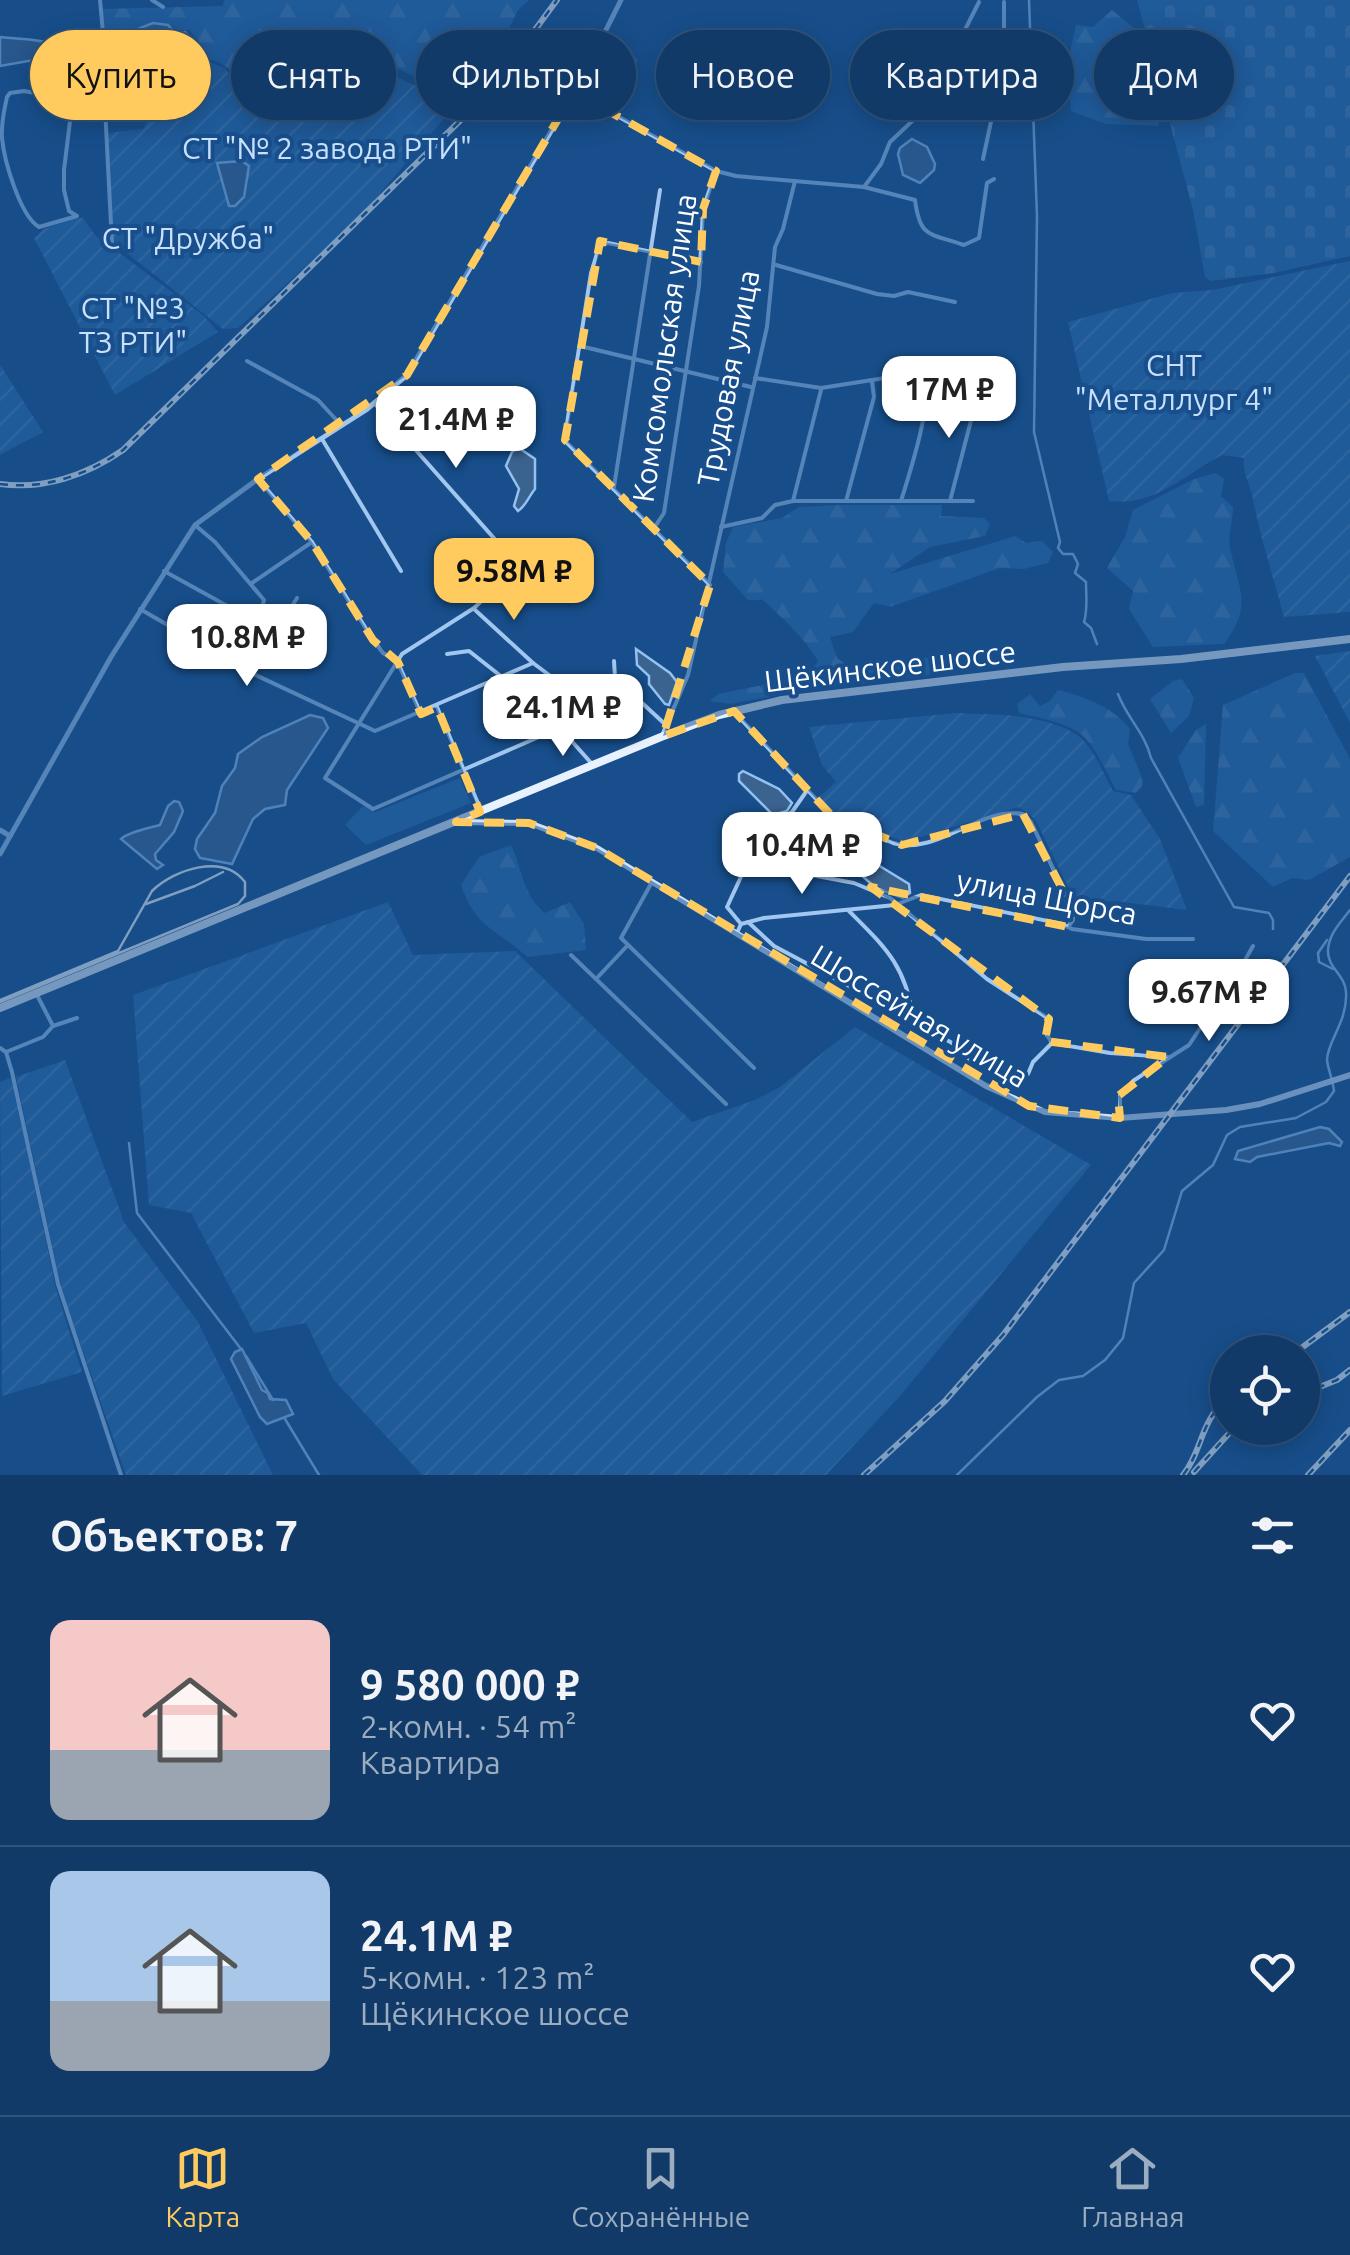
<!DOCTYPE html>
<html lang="ru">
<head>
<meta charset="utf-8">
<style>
	body { margin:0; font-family:Ubuntu,sans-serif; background:#1a416e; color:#f1f3f6; height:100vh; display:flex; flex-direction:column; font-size:38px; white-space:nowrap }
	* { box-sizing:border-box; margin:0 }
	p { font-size:32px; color:#9cadc0 }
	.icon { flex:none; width:55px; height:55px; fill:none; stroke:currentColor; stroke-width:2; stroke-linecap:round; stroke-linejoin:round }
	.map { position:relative; height:1475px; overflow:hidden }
	.side { display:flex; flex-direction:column; background:#113a68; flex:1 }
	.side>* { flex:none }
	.banner { position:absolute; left:30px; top:30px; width:1290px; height:90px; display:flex; gap:20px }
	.tools { position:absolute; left:1210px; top:1335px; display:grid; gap:20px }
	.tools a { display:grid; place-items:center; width:110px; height:110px; border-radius:50%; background:#113a68; box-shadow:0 5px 25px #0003,0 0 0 2px #30547c; font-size:50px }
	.price { position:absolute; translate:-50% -85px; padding:0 22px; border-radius:20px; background:#fff; color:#222; font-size:32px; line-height:65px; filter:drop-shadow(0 2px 5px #0008) }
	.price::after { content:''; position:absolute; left:50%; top:60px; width:30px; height:22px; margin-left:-15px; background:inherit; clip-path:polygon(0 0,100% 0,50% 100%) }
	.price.active { background:#ffcb5e; color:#111 }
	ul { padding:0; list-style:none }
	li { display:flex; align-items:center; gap:30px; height:250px; padding:0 50px }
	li+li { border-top:2px solid #30547c }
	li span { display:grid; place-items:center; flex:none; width:280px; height:200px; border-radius:20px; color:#555 }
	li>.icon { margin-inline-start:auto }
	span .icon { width:120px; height:120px; fill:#fffc; stroke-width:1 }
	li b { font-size:42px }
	h2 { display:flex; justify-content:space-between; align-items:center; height:120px; padding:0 50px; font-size:42px }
	.tag { padding:0 35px; border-radius:45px; background:#113a68; box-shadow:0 5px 25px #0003,0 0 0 2px #30547c; font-size:35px; line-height:90px }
	.tag.active { background:#ffcb5e; color:#111 }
	.menu { display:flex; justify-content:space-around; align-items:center; height:140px; border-top:2px solid #30547c; background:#113a68; font-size:28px; color:#9cadc0 }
	.menu a { display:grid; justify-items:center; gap:5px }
	.menu .active { color:#ffcb5e }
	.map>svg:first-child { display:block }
	.forest { fill:url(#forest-firs) }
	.cemetery { fill:url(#cemetery-stones) }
	.park { fill:#2968aa }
	.garden { fill:url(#garden-furrows) }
	.water { fill:#3b6390; stroke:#93c2f1; stroke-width:2.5 }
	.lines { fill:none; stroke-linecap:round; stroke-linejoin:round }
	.stream { stroke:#93c2f1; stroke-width:2.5 }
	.minor { stroke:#a1c6ef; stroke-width:4 }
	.tertiary { stroke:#a1c6ef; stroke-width:5 }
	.secondary { stroke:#cee3fa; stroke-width:6 }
	.primary { stroke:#e8f2ff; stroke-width:8 }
	.tram { stroke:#fff; stroke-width:2.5 }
	.rail-casing { stroke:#fff; stroke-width:6 }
	.rail { stroke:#174e8b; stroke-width:2.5; stroke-dasharray:8; stroke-linecap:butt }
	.marked { fill:none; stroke:#ffcb5e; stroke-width:8; stroke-dasharray:20 12; stroke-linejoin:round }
	.labels { text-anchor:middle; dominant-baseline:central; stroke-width:8; stroke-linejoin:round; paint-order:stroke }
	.park-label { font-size:30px; fill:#c7e0fb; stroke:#174e8b }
	.street-label { font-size:30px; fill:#fff; stroke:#174e8b }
</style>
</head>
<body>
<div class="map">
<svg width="1350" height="1475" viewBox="0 0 1350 1475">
	<defs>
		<pattern id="forest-firs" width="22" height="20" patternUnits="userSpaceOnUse" patternTransform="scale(2.5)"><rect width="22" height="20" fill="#2968aa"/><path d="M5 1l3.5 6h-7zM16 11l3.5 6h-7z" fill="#497fb7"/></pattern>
		<pattern id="cemetery-stones" width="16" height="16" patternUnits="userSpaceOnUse" patternTransform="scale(2.5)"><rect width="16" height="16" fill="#2968aa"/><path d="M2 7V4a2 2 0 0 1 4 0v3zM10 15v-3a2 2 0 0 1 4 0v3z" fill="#497fb7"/></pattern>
		<pattern id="garden-furrows" width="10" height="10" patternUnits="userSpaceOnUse" patternTransform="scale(2.5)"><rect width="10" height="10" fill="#2968aa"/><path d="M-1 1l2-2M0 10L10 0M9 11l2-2" fill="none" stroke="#497fb7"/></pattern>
	</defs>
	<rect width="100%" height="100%" fill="#174e8b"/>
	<g class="forest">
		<path d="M224 0H529L518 10 504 39 481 49C484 69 476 83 463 98L373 58 360 63 359 77 315 78 291 75 285 55 262 45 251 58 243 83C215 49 193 58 153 63L147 59 158 50 199 41 189 30 177 31C163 19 153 23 137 28 125 32 117 30 104 37L101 9 223 6Z"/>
		<path d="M1112 10 1145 37 1159 126 1106 124 1071 111 1067 65 1076 25 1093 27Z"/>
		<path d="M628 50 638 60 613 108 593 99 600 78 585 92 582 88 592 75Z"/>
		<path d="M1216 473 1224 479 1221 496 1233 507C1233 520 1228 535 1230 547 1238 589 1254 604 1224 644L1153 647 1129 609 1133 591 1107 568 1125 537 1133 510 1194 479Z"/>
		<path d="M841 505H942L941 516 984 518 990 524 985 536 930 547 890 574 1015 536 1026 543 1042 541 1053 552 1048 563 1024 569 1000 568 890 607 874 603 853 632 830 637 837 658 850 667 949 655 954 667 928 675 792 692 731 704 710 701 718 694 826 672 814 667 818 661C804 637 783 619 763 600H748L723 572 726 543 733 527 782 518 799 507Z"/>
		<path d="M1295 673H1304L1350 759V857L1309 880 1292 878 1273 887 1213 831 1223 705Z"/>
		<path d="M1182 679 1194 698 1189 716 1171 733 1150 699 1173 681Z"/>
		<path d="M1058 690C1085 697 1112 706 1130 729L1128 744 1143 780 1142 786 1136 793 1116 790C1084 728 1087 729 1019 713L1017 704 1030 694 1040 706 1050 701Z"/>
		<path d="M1206 724 1204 805 1196 807 1178 758 1196 730Z"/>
		<path d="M511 845C523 871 522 894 545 913L570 902 584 924 586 950 527 957C495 927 477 930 461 885L479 857Z"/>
	</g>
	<path class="cemetery" d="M1137 0H1350V256L1274 273 1211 281 1205 277 1193 210Z"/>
	<path class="park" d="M460 778 471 803 366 845 345 825 363 806 375 812Z"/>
	<g class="garden">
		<path d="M263 46 285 56 291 76 315 79 359 77 361 66 379 69 447 100 446 116 359 218 238 328 223 329 113 242 107 133 143 129 153 111 149 86 202 60 225 68 247 99C244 78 248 63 263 46Z"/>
		<path d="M74 218H83L95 235 203 315 218 332 115 395 34 238 44 229Z"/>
		<path d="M1350 261V612L1284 617C1273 576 1260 537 1252 495 1249 483 1242 470 1244 458L1222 455C1185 474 1155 507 1109 501L1068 322 1172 293 1212 290Z"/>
		<path d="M0 365 43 432 0 455Z"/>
		<path d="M1350 651V723L1315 656Z"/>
		<path d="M956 713C994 715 1040 713 1074 733 1093 744 1103 773 1113 791L1131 795 1160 839 1187 910 1114 901 1077 905 1037 823 1030 814 1018 807 904 842 833 812 819 797 836 782 822 765 809 727Z"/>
		<path d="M388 902 413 955 515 951 692 1122 755 1100 780 1087 855 1027 1091 1165 900 1396 826 1475H422L333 1379 306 1323 254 1333 191 1213 149 1205 133 995Z"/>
		<path d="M65 1060 124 1222 198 1322 273 1475H126L61 1288 16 1077Z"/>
		<path d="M12 1077 56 1289 82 1372 2 1396 0 1082Z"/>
	</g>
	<g class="water">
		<path d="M153 23 168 25 175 33 185 32 194 41 158 48 146 57 114 64 106 45 107 37 123 29 133 31Z"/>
		<path d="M0 37C16 39 40 39 54 44L51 57 0 66Z"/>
		<path d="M912 139 927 147 935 164 934 170 920 183 903 175 898 154 900 148Z"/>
		<path d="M242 161 249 166 244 197 235 206H229L217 163Z"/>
		<path d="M519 448 535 459V489C529 496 526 506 518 511L514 506 519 489 506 466 512 452Z"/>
		<path d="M636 649 670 673 677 682 669 705 665 704 649 684V676L637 665Z"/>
		<path d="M310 715 323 718 328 728 287 790 285 805 265 809 253 819 232 864 200 858 195 849 197 839 215 813 222 786 235 768 238 754 262 737Z"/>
		<path d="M743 771 779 789 792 803 787 811 773 815 739 781V774Z"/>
		<path d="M174 801 179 802 183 811 174 832 155 854 156 860 163 865 157 869 121 839C128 832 149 828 160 825L168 806Z"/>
		<path d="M843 850 878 865 909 884 910 893 903 898 876 888 840 857Z"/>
		<path d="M1320 1127 1329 1129 1342 1142 1340 1146 1329 1143 1257 1157 1250 1162 1235 1159 1238 1151Z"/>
		<path d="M242 1349 262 1390 268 1393 270 1399 286 1400 293 1414 267 1424 260 1417 231 1359 235 1352Z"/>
	</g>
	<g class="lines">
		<g class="stream">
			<path d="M1029 0 1037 216 1034 432 1060 542 1058 548 1063 554H1073L1078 564 1075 573 1086 582C1086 595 1088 610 1084 622L1091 628 1097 644"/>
			<path d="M1118 694C1127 718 1145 733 1151 758L1234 907 1269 913 1273 920V929"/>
			<path d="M1327 940 1318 953 1319 962 1333 969"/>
			<path d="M129 1143 137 1213 241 1349"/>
			<path d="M246 1356 273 1400"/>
			<path d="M285 1419 319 1475"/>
			<path d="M957 1475 1037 1397 1059 1380 1083 1376 1105 1360 1123 1338 1134 1283 1164 1250 1182 1191 1213 1165 1227 1135 1240 1127 1296 1118 1326 1102 1334 1091C1333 1081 1328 1069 1327 1060 1327 1042 1348 1021 1346 992 1345 974 1327 968 1328 950 1329 934 1340 923 1350 910"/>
		</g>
		<g class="minor">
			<path d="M152 0 163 7"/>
			<path d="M955 48 999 54 1004 38V2"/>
			<path d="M574 92 716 171 736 176 864 187 915 200C920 239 930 233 964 245L979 238 987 183 994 179"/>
			<path d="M929 103 979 111"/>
			<path d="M72 105 64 170V190L69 211 77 216 39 227C20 216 4 160 2 138 1 124 4 110 7 97L10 93 24 91 65 99 72 105 105 107 121 82 105 55 100 0"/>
			<path d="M105 107 112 244"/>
			<path d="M983 159 992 117 979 111 991 55"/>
			<path d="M864 187 881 164 890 142 925 109 979 2"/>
			<path d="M701 262 608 243 599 247 591 273 565 436 566 442 710 585"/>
			<path d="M776 265 877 294 894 296 908 292 955 302"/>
			<path d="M580 346 751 387"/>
			<path d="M247 361 318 400 341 425"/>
			<path d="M755 378 821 388 917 373 962 371 971 380 973 413 950 501"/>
			<path d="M375 404 515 562 537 545"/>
			<path d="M322 439 401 571"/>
			<path d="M259 480 312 542 373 640 383 653 398 662"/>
			<path d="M614 487 660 190"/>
			<path d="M793 501 821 390"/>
			<path d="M846 501 874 397 872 381"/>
			<path d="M901 501C911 469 932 404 926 372"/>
			<path d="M195 525 215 542 264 600 247 671"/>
			<path d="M721 527 762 518 775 505 793 501H973"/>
			<path d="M654 528 664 513 699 286 703 209 716 171"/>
			<path d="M164 571 271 630 280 625 297 598"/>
			<path d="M252 583 312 542"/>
			<path d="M493 590 474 608 402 654 325 778 373 809 587 716 615 678 614 661"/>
			<path d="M140 609 247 671 375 731 533 663 592 707"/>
			<path d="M474 609 533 663"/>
			<path d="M447 654 469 651 502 677"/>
			<path d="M398 663 421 714"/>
			<path d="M615 678 667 726"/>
			<path d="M437 707 480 808"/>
			<path d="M736 714 832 816 893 843C938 856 979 806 1023 814L1031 822 1072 908 1073 920 1068 927"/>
			<path d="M560 728 593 765"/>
			<path d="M663 733 688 675 767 327 775 247 783 229 795 181"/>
			<path d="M747 863 854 883 890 898 987 979 1049 1019 1047 1035 1052 1043 1110 1053 1168 1057"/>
			<path d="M652 882 621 938 754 1068"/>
			<path d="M849 911C884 946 907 966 913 1020"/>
			<path d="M748 922 774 946 913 1020 957 1046 972 1062 1016 1076 1028 1074 1033 1062 1052 1043"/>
			<path d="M741 924 727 907 758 840 767 827 792 812 808 789"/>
			<path d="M737 933 741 924 764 918 895 905 921 895 1062 924 1072 929 1146 939H1193"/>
			<path d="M571 955 726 1104"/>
			<path d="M596 979 627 946"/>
			<path d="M37 995 53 1026"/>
			<path d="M0 1048 6 1052 12 1072 58 1284 121 1475"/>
			<path d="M6 1052 43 1037 53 1026 77 1018"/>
			<path d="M1120 1118V1095L1133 1081 1189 1045 1203 1024 1217 1010 1253 946"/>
		</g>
		<g class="tertiary">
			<path d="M0 830 10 836"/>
			<path d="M0 854 111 657 195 525 258 479 366 410 407 375 579 84 621 0"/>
		</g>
		<path class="secondary" d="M457 822 529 823 597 848 986 1086 1045 1112 1120 1118 1226 1110 1260 1104 1350 1075"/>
		<path class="primary" d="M0 1008 661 737 719 715 782 700 1063 667 1181 659 1350 639"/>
		<g class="tram">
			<path d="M146 904 195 886 223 872"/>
			<path d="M0 1000 118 951 152 891C175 869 223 853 245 882V896L238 904 0 1002"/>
		</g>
		<defs>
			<g id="rail">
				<path d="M0 484C44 490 87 475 123 450L471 110 495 84 557 0"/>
				<path d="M1296 1352 1350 1312"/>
				<path d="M1302 1394 1337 1380 1350 1370"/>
				<path d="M1194 1472 1234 1428"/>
				<path d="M864 1475 945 1401 1003 1335 1350 876"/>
				<path d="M1183 1475C1203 1450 1199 1423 1228 1397"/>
				<path d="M1308 1475 1350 1430"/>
			</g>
		</defs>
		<use href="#rail" class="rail-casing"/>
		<use href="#rail" class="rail"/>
	</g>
	<path d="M0 0H1350V1475H0ZM574 92 716 171 703 209 701 262 600 241 565 440 710 585 663 736 734 711 832 816 902 845 1023 814 1072 908 1068 927 871 887 1049 1019 1045 1041 1168 1057 1118 1096 1120 1118 1029 1106 597 848 529 823 456 822 480 812 437 707 421 714 398 662 373 640 312 542 258 479 407 375Z" fill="#174e8b" fill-opacity=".55" fill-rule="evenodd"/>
	<path class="marked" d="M574 92 716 171 703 209 701 262 600 241 565 440 710 585 663 736 734 711 832 816 902 845 1023 814 1072 908 1068 927 871 887 1049 1019 1045 1041 1168 1057 1118 1096 1120 1118 1029 1106 597 848 529 823 456 822 480 812 437 707 421 714 398 662 373 640 312 542 258 479 407 375Z"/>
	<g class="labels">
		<g class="park-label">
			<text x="327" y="148">СТ "№ 2 завода РТИ"</text>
			<text x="188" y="238">СТ "Дружба"</text>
			<text x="133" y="308">СТ "№3<tspan x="133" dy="34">ТЗ РТИ"</tspan></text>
			<text x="1174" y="365">СНТ<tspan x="1174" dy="34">"Металлург 4"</tspan></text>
		</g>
		<g class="street-label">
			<text transform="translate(664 348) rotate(-82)">Комсомольская улица</text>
			<text transform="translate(728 378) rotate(-79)">Трудовая улица</text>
			<text transform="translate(890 666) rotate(-7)">Щёкинское шоссе</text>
			<text transform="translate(1047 897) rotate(11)">улица Щорса</text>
			<text transform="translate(920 1016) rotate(31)">Шоссейная улица</text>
		</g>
	</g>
</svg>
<div class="tools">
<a><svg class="icon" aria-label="locate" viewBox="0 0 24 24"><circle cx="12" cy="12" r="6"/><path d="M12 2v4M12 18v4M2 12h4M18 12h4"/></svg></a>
</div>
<b class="price" style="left:949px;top:441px">17M ₽</b>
<b class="price" style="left:456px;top:471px">21.4M ₽</b>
<b class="price active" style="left:514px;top:623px">9.58M ₽</b>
<b class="price" style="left:247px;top:689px">10.8M ₽</b>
<b class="price" style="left:563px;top:759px">24.1M ₽</b>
<b class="price" style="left:802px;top:897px">10.4M ₽</b>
<b class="price" style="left:1209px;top:1044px">9.67M ₽</b>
<div class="banner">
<a class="tag active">Купить</a>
<a class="tag">Снять</a>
<a class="tag">Фильтры</a>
<a class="tag">Новое</a>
<a class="tag">Квартира</a>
<a class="tag">Дом</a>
</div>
</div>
<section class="side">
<h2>Объектов: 7<svg class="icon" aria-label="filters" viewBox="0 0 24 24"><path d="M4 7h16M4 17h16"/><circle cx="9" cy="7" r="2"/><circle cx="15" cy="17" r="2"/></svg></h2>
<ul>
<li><span style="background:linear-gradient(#f6c9c9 65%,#9aa5b1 0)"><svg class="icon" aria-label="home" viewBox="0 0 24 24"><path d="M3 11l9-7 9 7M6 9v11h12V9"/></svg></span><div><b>9 580 000 ₽</b><p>2-комн. · 54 m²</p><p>Квартира</p></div><svg class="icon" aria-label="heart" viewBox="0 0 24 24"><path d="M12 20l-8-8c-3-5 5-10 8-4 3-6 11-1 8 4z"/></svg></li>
<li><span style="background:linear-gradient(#a9c7e8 65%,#9aa5b1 0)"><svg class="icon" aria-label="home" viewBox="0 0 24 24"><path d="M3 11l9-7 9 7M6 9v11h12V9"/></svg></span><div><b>24.1M ₽</b><p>5-комн. · 123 m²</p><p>Щёкинское шоссе</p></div><svg class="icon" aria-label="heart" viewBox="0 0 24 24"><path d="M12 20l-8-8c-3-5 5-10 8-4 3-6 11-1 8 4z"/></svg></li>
</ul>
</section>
<nav class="menu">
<a class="active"><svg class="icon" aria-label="map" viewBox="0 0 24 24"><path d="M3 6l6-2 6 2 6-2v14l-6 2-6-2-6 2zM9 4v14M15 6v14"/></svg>Карта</a>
<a><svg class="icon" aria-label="saved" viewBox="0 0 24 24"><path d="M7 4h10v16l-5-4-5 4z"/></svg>Сохранённые</a>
<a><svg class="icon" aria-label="home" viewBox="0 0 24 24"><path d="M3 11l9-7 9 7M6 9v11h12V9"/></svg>Главная</a>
</nav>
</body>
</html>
